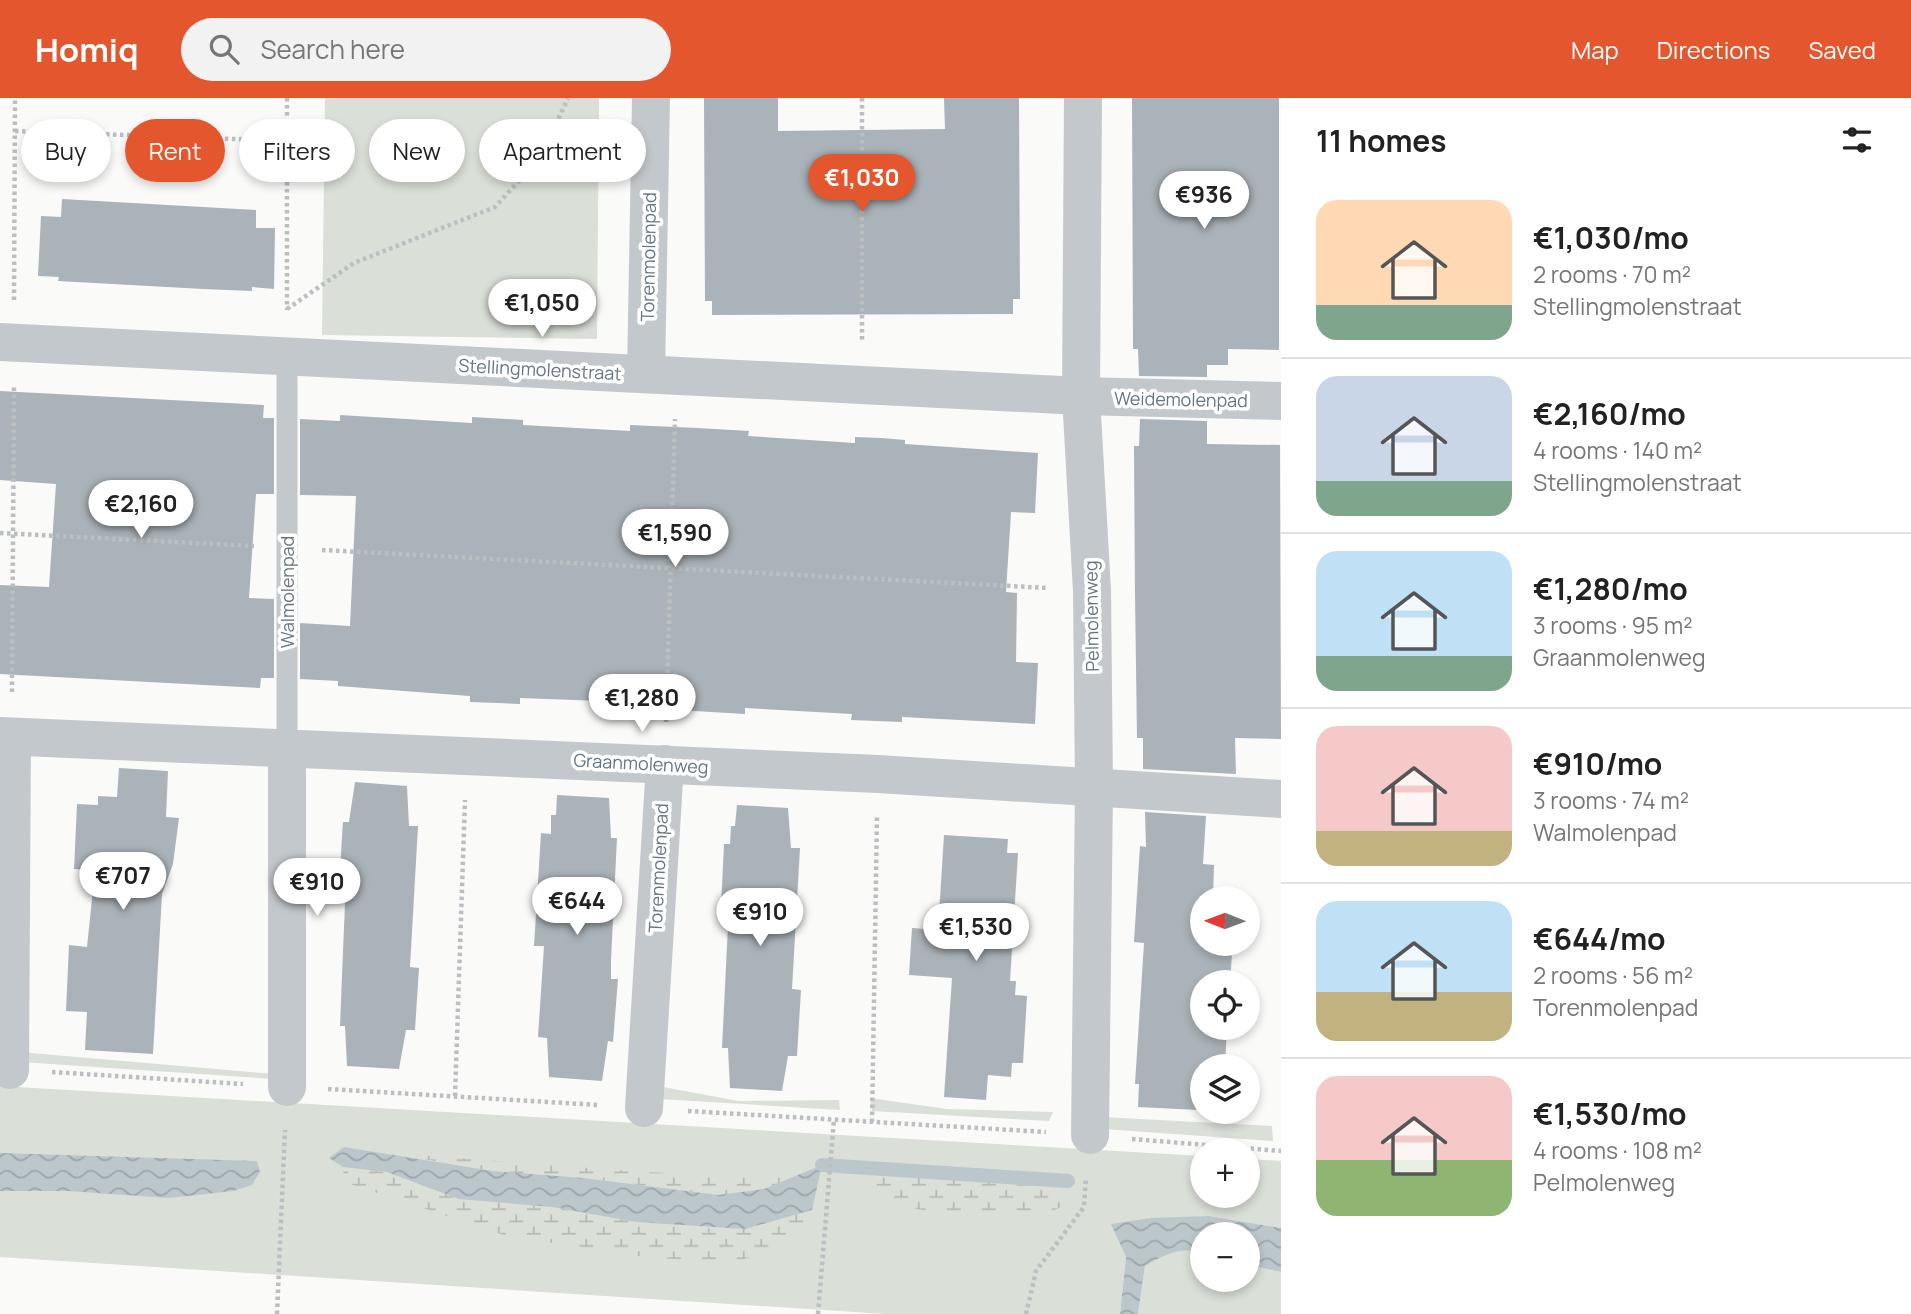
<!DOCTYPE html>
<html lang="en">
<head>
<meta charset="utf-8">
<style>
	body { margin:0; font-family:Manrope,sans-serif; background:#f2f2f2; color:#222; height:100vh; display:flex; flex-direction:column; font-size:26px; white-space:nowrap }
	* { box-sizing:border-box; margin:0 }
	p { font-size:23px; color:#767676 }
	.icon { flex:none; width:38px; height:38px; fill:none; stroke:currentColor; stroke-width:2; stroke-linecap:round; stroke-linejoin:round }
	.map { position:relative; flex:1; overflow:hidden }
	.panel { display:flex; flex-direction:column; background:#fff; width:630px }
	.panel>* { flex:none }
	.guide { position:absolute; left:21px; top:21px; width:665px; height:63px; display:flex; gap:14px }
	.needle { width:46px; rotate:271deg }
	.buttons { position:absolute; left:1190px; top:788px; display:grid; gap:14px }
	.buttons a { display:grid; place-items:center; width:70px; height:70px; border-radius:50%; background:#fff; box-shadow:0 4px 10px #0003; font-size:35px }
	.price { position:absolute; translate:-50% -60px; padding:0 16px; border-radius:24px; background:#fff; color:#222; font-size:23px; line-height:46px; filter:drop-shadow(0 2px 4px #0008) }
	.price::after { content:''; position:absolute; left:50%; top:42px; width:21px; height:16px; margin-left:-10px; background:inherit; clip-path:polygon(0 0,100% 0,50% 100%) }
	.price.selected { background:#e4572e; color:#fff }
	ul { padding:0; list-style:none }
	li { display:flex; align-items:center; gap:21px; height:175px; padding:0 35px }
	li+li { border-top:2px solid #e0e0e0 }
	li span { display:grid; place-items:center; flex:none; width:196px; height:140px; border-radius:21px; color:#555 }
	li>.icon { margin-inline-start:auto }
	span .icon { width:84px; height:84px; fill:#fffc; stroke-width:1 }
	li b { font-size:30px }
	h2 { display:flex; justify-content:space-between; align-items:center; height:84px; padding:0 35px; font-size:30px }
	.tag { padding:0 24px; border-radius:32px; background:#fff; box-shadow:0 4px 10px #0003; font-size:24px; line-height:63px }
	.tag.selected { background:#e4572e; color:#fff }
	header { display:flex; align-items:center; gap:42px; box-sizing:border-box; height:98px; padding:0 35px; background:#e4572e; color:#fff }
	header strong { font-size:33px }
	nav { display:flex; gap:38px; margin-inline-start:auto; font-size:24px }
	.search { width:490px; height:63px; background:#f2f2f2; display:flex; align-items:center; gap:18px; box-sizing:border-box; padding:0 24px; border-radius:38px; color:#767676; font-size:26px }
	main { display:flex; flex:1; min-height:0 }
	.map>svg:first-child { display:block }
	.green { fill:#dadfd7 }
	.wetland { fill:url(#wetland-marsh) }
	.water { fill:url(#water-waves) }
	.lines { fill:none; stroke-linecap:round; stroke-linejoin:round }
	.stream { stroke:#bbc7cb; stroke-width:14 }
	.building { fill:#aab3b9 }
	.path { stroke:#bbbfc2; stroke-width:4.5; stroke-dasharray:3.5 3.5; stroke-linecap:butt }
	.lane { stroke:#c3c8cc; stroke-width:21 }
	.street { stroke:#c3c8cc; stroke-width:38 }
	.labels { text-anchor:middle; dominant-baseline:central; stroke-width:7; stroke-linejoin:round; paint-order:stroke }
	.street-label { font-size:18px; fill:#657683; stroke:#fff }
</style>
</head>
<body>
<header>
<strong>Homiq</strong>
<div class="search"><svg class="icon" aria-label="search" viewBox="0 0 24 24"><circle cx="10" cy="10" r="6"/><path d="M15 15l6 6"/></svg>Search here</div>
<nav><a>Map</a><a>Directions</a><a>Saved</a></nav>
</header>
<main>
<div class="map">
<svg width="1281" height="1216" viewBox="0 0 1281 1216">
	<defs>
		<pattern id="wetland-marsh" width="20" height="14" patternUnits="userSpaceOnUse" patternTransform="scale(1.75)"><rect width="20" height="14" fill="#dadfd7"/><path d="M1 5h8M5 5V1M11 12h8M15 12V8" fill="none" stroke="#b4b9b4"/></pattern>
		<pattern id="water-waves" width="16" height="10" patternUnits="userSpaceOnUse" patternTransform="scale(1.75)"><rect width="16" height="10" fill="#bbc7cb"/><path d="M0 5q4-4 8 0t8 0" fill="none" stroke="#9ca6aa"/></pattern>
	</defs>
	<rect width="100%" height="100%" fill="#fafaf8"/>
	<g class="green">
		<path d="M325 0H599L597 241 322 237Z"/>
		<path d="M19 954 274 976V981L21 964Z"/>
		<path d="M0 988 1202 1058V1097H1248V1061L1281 1063V1130L1209 1118 1112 1126 1126 1159 1120 1216H886L0 1159Z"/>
		<path d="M658 988 738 1003 839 1002 840 1012 660 1001Z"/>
		<path d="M870 1000 947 1011 1053 1014 1049 1023 872 1013Z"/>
		<path d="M1102 1019 1272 1028 1273 1043 1104 1031Z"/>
		<path d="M1188 1151 1202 1155V1181H1248V1167L1281 1174V1216H1138L1145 1168 1172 1153Z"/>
	</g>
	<g class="wetland">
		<path d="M390 1055 643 1074 791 1080 764 1091 718 1097 583 1080 492 1073Z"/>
		<path d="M343 1069 387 1074 459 1101 553 1109 636 1124 715 1131H745L812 1112 789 1145 736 1164 651 1160 507 1138 344 1084Z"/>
		<path d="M860 1069 1068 1083 1061 1109 1048 1115C1003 1116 870 1128 860 1069Z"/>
	</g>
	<g class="water">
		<path d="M344 1049 492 1073 583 1080 718 1097 764 1091 822 1067 812 1112 745 1131 636 1124 553 1109 459 1101 387 1074 343 1069 329 1060Z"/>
		<path d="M0 1055 257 1063 260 1074 252 1087 233 1093 169 1100 68 1093H0Z"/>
		<path d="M1209 1118 1281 1130V1174L1248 1167V1136H1202V1155C1179 1148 1165 1157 1145 1168L1138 1216H1120L1126 1159 1111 1126 1150 1120Z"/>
	</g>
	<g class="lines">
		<path class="stream" d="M822 1067 1068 1083"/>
	</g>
	<g class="building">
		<path d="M704 0H778V33L945 31 944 0H1019L1020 201H1013V216L712 217V203H705Z"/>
		<path d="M1132 0H1279V252L1228 251V267H1207V279L1139 278 1138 251H1133Z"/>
		<path d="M62 101 256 112V130H275L274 191 252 189V193L203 191 58 183 59 179 38 178 41 118 61 119Z"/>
		<path d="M0 293 264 307 263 320H274V396H256L249 500 274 501V580H261L260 590 0 576V487L49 489 56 386 0 382Z"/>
		<path d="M340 317 472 325V319L523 322V327L630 333V327L698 330 749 333 748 338 855 345V339L881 340 905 342V346L1038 355 1035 415 1011 414 1006 494 1017 495 1016 564 1038 565 1035 626 902 619V624L851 622 852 616 745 610V616L627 609V604L574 602 520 600V606L470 604V598L338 588V583L300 581V525L350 528 356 398 300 397V321L340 323Z"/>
		<path d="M1140 321 1207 323V346L1280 347 1281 641 1235 640 1236 676 1143 671V640H1137L1135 495 1134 348H1139Z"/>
		<path d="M119 670 168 673 166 719 179 720 173 766 162 796 153 956 85 952 87 914 66 913 69 847 87 849 95 772 74 771 77 706 98 707V698L117 699Z"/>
		<path d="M355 684 407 688 409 728H418L410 869 419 870 415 932H406L399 971 347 968 345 928H340L345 805 344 787 339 786 343 724H349Z"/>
		<path d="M557 697 609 700 611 740H617L611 862V881H618L613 944 608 943 602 983 549 979 547 940 538 939 544 848H534L541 735 551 736V717H556Z"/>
		<path d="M737 707 788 710 791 750H800L792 891 801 892 797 958H788L782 993 730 990 728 950H722L728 828 726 809H721L724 746H730L731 728H735Z"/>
		<path d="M1145 714 1206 718 1203 766 1214 767 1213 800H1202V845H1211V854L1232 856 1230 884H1202V929H1227L1225 968H1202L1198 1012 1138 1009 1139 986H1135L1144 845 1134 844 1140 748 1146 749Z"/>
		<path d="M944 737 1008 741 1007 755H1018L1010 883H1016L1015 897 1027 898 1023 965H1012L1011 979 988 977 986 1002 944 999 952 880 909 877 912 830 938 832Z"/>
	</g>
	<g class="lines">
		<g class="path">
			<path d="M287 0V212"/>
			<path d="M862 0V244"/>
			<path d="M15 33 287 43"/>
			<path d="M14 202 15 0"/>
			<path d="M287 211 354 165 495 109 541 59 568 0"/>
			<path d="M0 435 254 448"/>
			<path d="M322 452 1048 490"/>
			<path d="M12 594 14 288"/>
			<path d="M666 624 675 321"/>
			<path d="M52 974 243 986"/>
			<path d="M328 991 599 1007"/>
			<path d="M455 998 465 702"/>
			<path d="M688 1013 1046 1034"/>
			<path d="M872 1024 877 718"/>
			<path d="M1132 1041 1281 1053"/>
			<path d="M277 1216 285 1032"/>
			<path d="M818 1216 834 1021"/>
			<path d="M1026 1216 1036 1173 1084 1109 1086 1080"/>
		</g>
		<path class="lane" d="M287 650V258"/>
		<g class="street">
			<path d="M1083 0 1081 298 1092 493 1094 689 1090 1037"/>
			<path d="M0 244 1081 298 1281 303"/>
			<path d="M646 276 651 0"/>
			<path d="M0 638 878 676 1281 701"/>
			<path d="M287 650V989"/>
			<path d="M10 972 12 639"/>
			<path d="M644 1010 665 666"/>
		</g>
	</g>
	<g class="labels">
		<g class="street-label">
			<text transform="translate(648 159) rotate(-89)">Torenmolenpad</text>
			<text transform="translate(540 271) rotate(3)">Stellingmolenstraat</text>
			<text transform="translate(1181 301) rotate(1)">Weidemolenpad</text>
			<text transform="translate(287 494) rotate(-90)">Walmolenpad</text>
			<text transform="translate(1091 518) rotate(-91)">Pelmolenweg</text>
			<text transform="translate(641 665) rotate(3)">Graanmolenweg</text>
			<text transform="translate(658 770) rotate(-87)">Torenmolenpad</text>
		</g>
	</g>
</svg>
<div class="buttons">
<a><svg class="needle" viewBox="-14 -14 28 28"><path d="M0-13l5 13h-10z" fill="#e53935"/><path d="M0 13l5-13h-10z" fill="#767676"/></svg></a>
<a><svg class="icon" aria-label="locate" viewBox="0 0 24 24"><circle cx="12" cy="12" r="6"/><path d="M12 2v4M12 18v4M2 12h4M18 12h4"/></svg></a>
<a><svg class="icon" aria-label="layers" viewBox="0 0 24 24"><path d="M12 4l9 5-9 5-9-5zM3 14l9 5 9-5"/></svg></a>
<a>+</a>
<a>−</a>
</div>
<b class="price selected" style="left:862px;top:116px">€1,030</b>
<b class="price" style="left:1204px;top:133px">€936</b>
<b class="price" style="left:542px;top:241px">€1,050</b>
<b class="price" style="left:141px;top:442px">€2,160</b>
<b class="price" style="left:675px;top:471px">€1,590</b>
<b class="price" style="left:642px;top:636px">€1,280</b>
<b class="price" style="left:123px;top:814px">€707</b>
<b class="price" style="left:317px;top:820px">€910</b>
<b class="price" style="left:577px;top:839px">€644</b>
<b class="price" style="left:760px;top:850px">€910</b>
<b class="price" style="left:976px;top:865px">€1,530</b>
<div class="guide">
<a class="tag">Buy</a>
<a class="tag selected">Rent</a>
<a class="tag">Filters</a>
<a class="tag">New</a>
<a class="tag">Apartment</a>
</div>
</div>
<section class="panel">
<h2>11 homes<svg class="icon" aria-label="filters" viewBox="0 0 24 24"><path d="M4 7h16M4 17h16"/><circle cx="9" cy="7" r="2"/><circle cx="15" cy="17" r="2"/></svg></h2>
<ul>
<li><span style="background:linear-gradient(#ffd9b3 75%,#7fa58c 0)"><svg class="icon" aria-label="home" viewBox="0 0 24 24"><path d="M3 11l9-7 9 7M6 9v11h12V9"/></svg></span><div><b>€1,030/mo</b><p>2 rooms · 70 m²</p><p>Stellingmolenstraat</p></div></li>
<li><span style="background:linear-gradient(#c9d6e8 75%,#7fa58c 0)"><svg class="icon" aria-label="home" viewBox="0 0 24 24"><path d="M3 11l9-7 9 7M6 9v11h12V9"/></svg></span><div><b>€2,160/mo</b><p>4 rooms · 140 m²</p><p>Stellingmolenstraat</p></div></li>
<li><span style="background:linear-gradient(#bfe0f5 75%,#7fa58c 0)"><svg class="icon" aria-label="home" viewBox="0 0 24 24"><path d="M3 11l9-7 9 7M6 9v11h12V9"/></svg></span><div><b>€1,280/mo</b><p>3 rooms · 95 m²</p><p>Graanmolenweg</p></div></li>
<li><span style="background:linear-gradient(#f6c9c9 75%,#c2b280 0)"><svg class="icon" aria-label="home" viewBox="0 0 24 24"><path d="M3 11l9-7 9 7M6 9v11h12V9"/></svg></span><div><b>€910/mo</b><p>3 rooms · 74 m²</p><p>Walmolenpad</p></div></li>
<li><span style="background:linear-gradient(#bfe0f5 65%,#c2b280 0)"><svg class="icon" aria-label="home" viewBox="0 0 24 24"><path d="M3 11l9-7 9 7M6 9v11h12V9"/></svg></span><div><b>€644/mo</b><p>2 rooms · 56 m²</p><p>Torenmolenpad</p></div></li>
<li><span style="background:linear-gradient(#f6c9c9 60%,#8fb573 0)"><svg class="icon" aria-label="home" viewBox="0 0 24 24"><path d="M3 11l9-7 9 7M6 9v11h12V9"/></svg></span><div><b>€1,530/mo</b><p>4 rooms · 108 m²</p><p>Pelmolenweg</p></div></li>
</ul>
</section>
</main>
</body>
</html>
